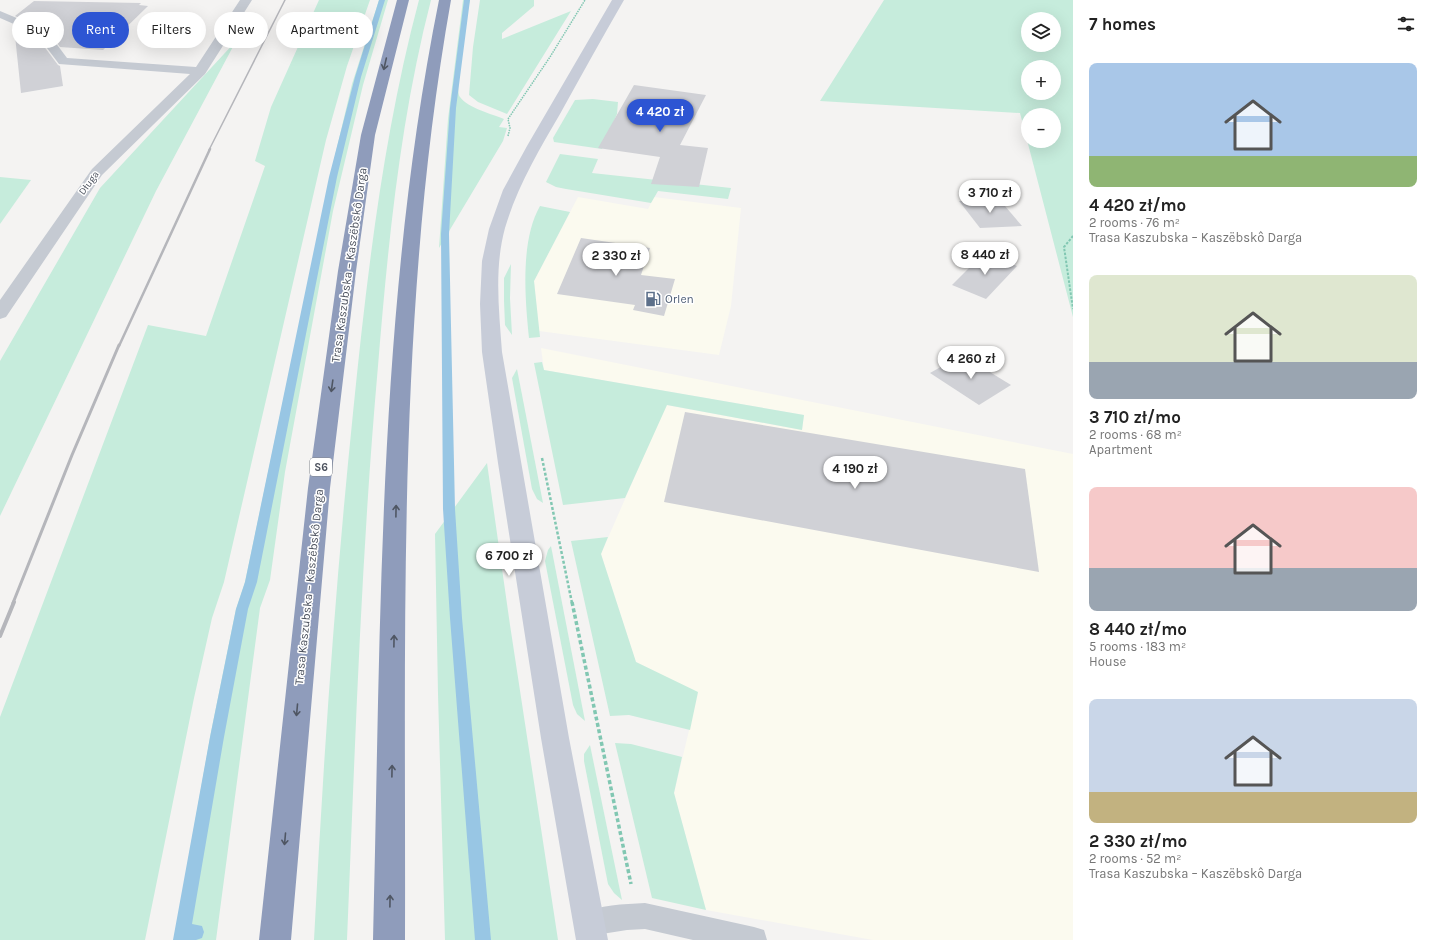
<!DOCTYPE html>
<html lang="en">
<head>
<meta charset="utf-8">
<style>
	body { margin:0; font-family:Karla,sans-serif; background:#f2f2f2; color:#222; height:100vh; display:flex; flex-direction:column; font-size:15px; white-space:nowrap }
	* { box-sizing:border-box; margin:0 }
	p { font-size:13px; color:#767676 }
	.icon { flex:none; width:22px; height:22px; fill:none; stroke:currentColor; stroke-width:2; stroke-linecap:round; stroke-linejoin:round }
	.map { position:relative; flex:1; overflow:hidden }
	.sheet { display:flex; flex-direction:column; background:#fff; width:360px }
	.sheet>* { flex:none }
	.banner { position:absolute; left:12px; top:12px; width:380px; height:36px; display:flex; gap:8px }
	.controls { position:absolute; left:1021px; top:12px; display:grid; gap:8px }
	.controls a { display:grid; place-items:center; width:40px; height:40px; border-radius:50%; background:#fff; box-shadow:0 4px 16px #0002; font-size:20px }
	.price { position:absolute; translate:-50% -34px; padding:0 9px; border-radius:14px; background:#fff; color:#222; font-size:13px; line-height:26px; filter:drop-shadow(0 1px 2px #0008) }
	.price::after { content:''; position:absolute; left:50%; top:24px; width:12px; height:9px; margin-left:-6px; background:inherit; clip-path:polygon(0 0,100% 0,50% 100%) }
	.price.current { background:#2d55d3; color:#fff }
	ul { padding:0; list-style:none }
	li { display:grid; align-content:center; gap:8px; height:212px; padding:0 16px }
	li span { display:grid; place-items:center; height:124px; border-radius:8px; color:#555 }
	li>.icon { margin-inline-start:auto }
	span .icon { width:72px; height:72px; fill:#fffc; stroke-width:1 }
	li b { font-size:17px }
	h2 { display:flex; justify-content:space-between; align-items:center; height:48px; padding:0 16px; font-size:17px }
	.chip { padding:0 14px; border-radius:18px; background:#fff; box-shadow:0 4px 16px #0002; font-size:14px; line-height:36px }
	.chip.current { background:#2d55d3; color:#fff }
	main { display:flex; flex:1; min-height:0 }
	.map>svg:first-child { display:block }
	.commercial { fill:#fbfaef }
	.green { fill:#c6ecdc; fill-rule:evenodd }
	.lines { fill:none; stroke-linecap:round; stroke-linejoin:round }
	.stream { fill:#98c6e4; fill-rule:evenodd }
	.building { fill:#d0d1d6 }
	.path-far3 { stroke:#81c7b2; stroke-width:1.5; stroke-dasharray:1.5 1; stroke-linecap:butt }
	.path-far2 { stroke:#81c7b2; stroke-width:2; stroke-dasharray:2.5 1.5; stroke-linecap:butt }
	.path-far1 { stroke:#81c7b2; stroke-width:2.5; stroke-dasharray:3 2; stroke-linecap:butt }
	.path { stroke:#81c7b2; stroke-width:3.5; stroke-dasharray:4 2.5; stroke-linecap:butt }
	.lane { fill:#c5cad2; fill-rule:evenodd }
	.street { fill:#c5cad2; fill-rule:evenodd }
	.secondary { fill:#c7ccd8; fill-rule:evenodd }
	.highway { fill:#8f9cbb; fill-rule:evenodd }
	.rail-far3 { stroke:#b5b6bb; stroke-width:1.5 }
	.rail-far2 { stroke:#b5b6bb; stroke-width:2.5 }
	.rail-far1 { stroke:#b5b6bb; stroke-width:3 }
	.rail { stroke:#b5b6bb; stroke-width:4 }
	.oneway { stroke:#4f5663 }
	.labels { text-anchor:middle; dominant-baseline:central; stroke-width:3; stroke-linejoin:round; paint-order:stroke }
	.far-street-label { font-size:10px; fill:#4c525e; stroke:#fff }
	.shield { fill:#fff; stroke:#82868e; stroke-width:1 }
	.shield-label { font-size:11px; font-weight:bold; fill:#4c525e }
	.street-label { font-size:12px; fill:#4c525e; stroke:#fff }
	.service-label { font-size:12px; fill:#4e5e75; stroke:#fff; text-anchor:start }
</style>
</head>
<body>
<main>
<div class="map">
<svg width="1073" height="940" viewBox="0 0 1073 940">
	<rect width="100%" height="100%" fill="#f4f3f2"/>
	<g class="commercial">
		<path d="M578 197 648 209 654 197 741 208 731 306 719 355 539 331 534 281Z"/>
		<path d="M541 348 1073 454V940H873L706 910 674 793 698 693 636 662 601 554 666 405 802 430 804 415 544 370Z"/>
	</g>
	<g class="green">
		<path d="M319 0H370L347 66 326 140 224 582 212 618 194 698 145 940H0V717L148 325 206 336 265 166 255 161 271 107Z"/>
		<path d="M379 0H388L363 85 333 211 285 472 270 580 260 608 216 940H174L211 732 236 609 245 582 333 164 352 84Z"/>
		<path d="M419 0H431C400 120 388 244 378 366 361 557 355 749 347 940H314C323 764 335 588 353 413 367 275 383 135 419 0Z"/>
		<path d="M463 0H470C467 14 454 88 460 97 468 108 492 114 504 119L499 127 507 128 503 141 439 248 448 119Z"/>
		<path d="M480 0H534V6L502 33V39L571 11 507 114 478 102 469 95 473 47Z"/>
		<path d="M884 0H1073V317L1020 113 820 101ZM1028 19H1054V45H1028ZM1028 67H1054V93H1028ZM1028 115H1054V141H1028Z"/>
		<path d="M236 41 156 191 0 516V361L100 188Z"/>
		<path d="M593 99 618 102 617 114 602 149 554 142 553 138 575 100Z"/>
		<path d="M560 154 598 159 592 173 731 188 728 199 658 191 651 203 566 189 556 187 546 182Z"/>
		<path d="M0 177 31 180 0 224Z"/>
		<path d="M540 206 570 212 534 281 540 337 529 338C525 299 520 241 540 206Z"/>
		<path d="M511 264 510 298 512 335 505 325 504 301V278Z"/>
		<path d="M542 362 544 370 804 415 802 430 667 405 625 498 563 505 534 363Z"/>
		<path d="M517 369 543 503 537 499 532 489 512 378Z"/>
		<path d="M487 463 510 625 558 940H445L438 694 435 534Z"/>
		<path d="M608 537 601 554 636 662 698 692 690 730 629 715 610 716 571 541Z"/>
		<path d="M551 546 585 721 577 714 573 705 545 561 548 550Z"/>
		<path d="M615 743 631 744 682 757 674 793 706 910 652 898Z"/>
		<path d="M590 745 622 900 614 893 608 884 584 761V754Z"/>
	</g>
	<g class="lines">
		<g class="stream">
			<path d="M379 0H385L361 77 337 177 257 582 248 609 224 737 192 924 202 926 204 932 202 938 196 940H173L210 737 236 609 245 582 329 177 355 77Z"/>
			<path d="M464 0H470L456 108 449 234 455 509 462 618 491 940H475L450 618 443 509 441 234 450 108Z"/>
		</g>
	</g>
	<g class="building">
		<path d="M34 1 141 3 139 5 148 6 103 50 60 47 50 33 15 16Z"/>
		<path d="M14 26 40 41 58 65 60 66 63 86 21 93Z"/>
		<path d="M634 85 706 95 680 145 708 148 699 187 651 184 660 157 598 148Z"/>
		<path d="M999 199 1022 226 980 228 959 201Z"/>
		<path d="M581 238 650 248 641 275 675 279 664 316 633 310 635 305 557 294Z"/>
		<path d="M984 253 1017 266 986 299 952 285Z"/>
		<path d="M962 355 1011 385 979 405 930 373Z"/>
		<path d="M685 412 1025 469 1039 572 664 502Z"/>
	</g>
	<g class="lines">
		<path class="path-far3" d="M508 136 510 128 508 119 550 57 585 0"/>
		<path class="path-far2" d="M1073 236 1064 247 1073 309"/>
		<path class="path-far1" d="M542 458 572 603"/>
		<path class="path" d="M572 602 631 884"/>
		<path class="lane" d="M645 903 754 927 764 930 767 940H693L645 929 627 930 589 936 580 932 576 923 580 914C600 905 623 904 645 903Z"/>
		<path class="street" d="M240 0H252L205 74 102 175 6 317 0 319V300L92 169 190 74 59 64 41 40 23 28 0 18V11L31 24 49 34 67 58 196 67Z"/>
		<path class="secondary" d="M612 0H624C602 38 581 76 560 114 539 150 517 187 505 228 494 268 499 311 502 352L569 738 608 940H576L541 738 498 463 482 352 480 304 482 261 489 229 503 190 527 146Z"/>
		<g class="highway">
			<path d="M397 0H409L375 135 356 271 330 488 291 940H259L308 488 338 271 361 135Z"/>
			<path d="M439 0H451C396 310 406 627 405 940H373C381 627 377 309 439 0Z"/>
		</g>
		<path class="rail-far3" d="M209 150 285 0"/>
		<path class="rail-far2" d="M119 346 210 149"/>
		<path class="rail-far1" d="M13 603 72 455 119 345"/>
		<path class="rail" d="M0 636 14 602"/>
	</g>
	<defs><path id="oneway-shaft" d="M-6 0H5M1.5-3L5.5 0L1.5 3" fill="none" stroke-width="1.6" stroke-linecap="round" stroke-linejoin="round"/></defs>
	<g class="oneway">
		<use href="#oneway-shaft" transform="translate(385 64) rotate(103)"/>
		<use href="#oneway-shaft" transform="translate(332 386) rotate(98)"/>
		<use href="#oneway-shaft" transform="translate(396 511) rotate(-89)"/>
		<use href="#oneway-shaft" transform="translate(394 641) rotate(-89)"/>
		<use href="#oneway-shaft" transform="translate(297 710) rotate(95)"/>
		<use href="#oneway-shaft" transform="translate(392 771) rotate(-89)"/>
		<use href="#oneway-shaft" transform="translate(285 839) rotate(95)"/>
		<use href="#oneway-shaft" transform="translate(390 901) rotate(-89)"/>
	</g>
	<defs>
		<symbol id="fuel-bare" viewBox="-9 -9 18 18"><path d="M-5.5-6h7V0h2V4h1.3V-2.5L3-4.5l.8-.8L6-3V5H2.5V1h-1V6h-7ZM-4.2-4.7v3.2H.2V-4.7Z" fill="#5c6f8a" stroke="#fff" stroke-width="2.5" paint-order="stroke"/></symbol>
	</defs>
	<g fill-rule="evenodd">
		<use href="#fuel-bare" x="642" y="288" width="22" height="22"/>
	</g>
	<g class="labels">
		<g class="far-street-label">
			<text transform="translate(89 183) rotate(-54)">Długa</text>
		</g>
		<rect class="shield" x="310" y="458" width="22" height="18" rx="3"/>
		<g class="shield-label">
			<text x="321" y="467">S6</text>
		</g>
		<g class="street-label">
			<text transform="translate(349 265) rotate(-82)">Trasa Kaszubska – Kaszëbskô Darga</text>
			<text transform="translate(309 587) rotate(-84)">Trasa Kaszubska – Kaszëbskô Darga</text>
		</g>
		<g class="service-label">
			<text x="665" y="299">Orlen</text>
		</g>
	</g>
</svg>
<div class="controls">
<a><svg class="icon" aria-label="layers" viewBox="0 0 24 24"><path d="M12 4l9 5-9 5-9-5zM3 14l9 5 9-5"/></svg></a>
<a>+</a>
<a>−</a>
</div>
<b class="price current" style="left:660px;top:133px">4 420 zł</b>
<b class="price" style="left:990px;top:214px">3 710 zł</b>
<b class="price" style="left:985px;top:276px">8 440 zł</b>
<b class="price" style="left:616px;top:277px">2 330 zł</b>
<b class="price" style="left:971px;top:380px">4 260 zł</b>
<b class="price" style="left:855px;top:490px">4 190 zł</b>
<b class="price" style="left:509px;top:577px">6 700 zł</b>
<div class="banner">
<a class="chip">Buy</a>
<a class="chip current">Rent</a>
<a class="chip">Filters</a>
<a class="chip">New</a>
<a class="chip">Apartment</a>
</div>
</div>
<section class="sheet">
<h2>7 homes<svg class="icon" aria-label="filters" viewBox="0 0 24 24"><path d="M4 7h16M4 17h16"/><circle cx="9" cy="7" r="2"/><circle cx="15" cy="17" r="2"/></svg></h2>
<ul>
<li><span style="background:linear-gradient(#a9c7e8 75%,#8fb573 0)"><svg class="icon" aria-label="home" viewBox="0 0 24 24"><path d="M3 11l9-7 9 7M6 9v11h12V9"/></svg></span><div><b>4 420 zł/mo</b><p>2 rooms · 76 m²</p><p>Trasa Kaszubska – Kaszëbskô Darga</p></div></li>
<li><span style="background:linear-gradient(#dfe7d0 70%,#9aa5b1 0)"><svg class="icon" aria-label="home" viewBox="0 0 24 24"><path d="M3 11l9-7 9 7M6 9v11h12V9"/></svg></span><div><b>3 710 zł/mo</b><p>2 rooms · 68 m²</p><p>Apartment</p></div></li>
<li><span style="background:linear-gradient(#f6c9c9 65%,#9aa5b1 0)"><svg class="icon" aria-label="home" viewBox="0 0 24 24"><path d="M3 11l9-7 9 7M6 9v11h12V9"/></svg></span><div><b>8 440 zł/mo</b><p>5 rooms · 183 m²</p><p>House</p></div></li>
<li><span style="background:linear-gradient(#c9d6e8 75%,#c2b280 0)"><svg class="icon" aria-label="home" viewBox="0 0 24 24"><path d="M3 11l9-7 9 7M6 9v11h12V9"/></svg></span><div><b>2 330 zł/mo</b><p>2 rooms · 52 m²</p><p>Trasa Kaszubska – Kaszëbskô Darga</p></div></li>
</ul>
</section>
</main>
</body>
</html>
